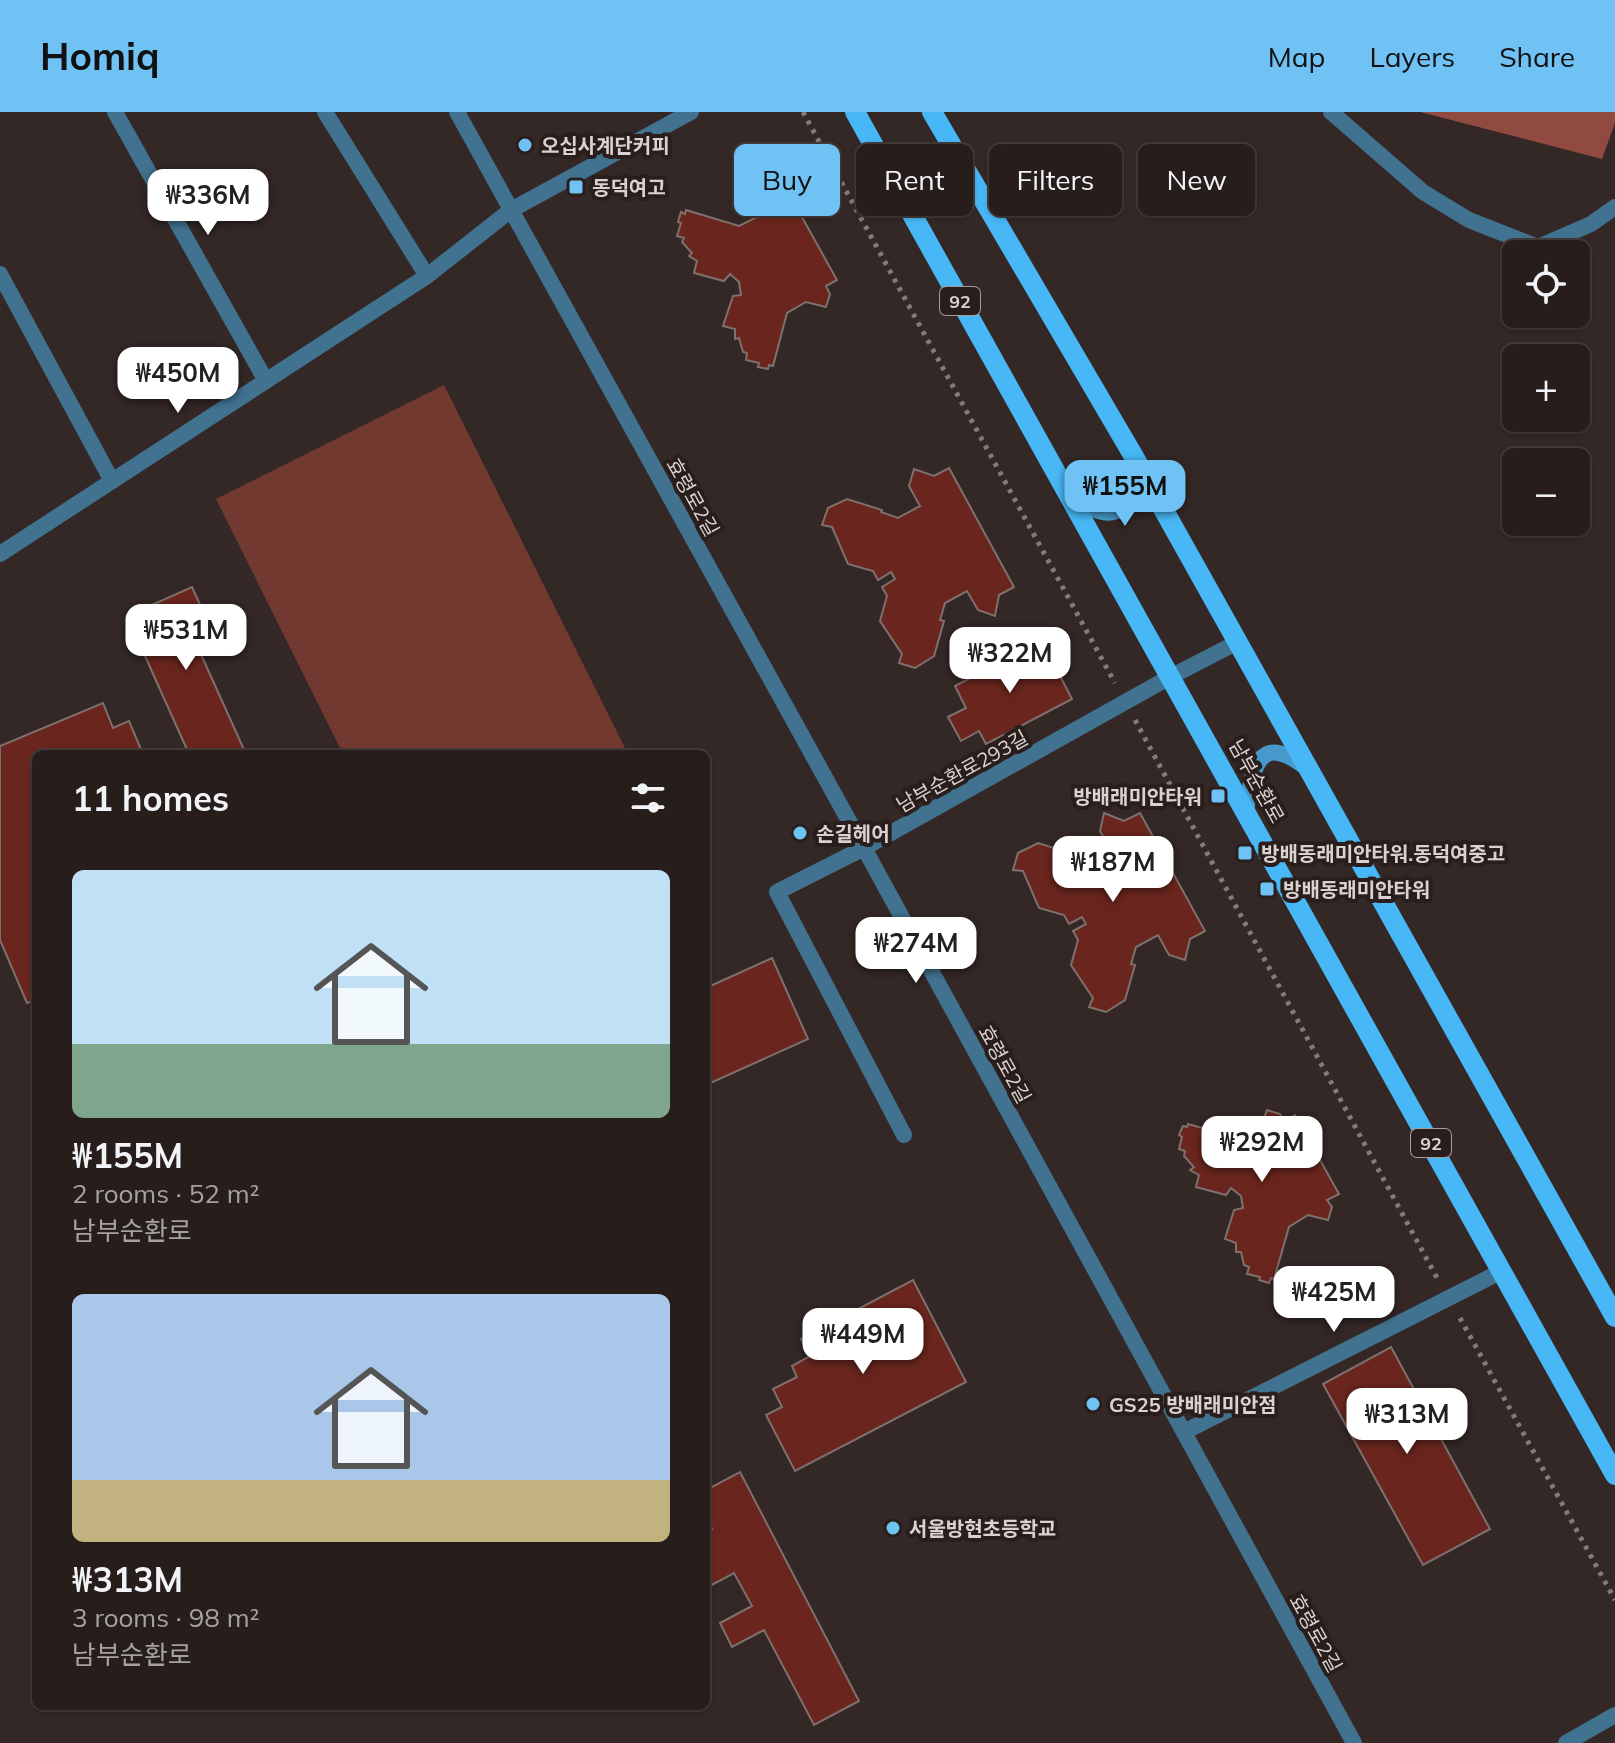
<!DOCTYPE html>
<html lang="en">
<head>
<meta charset="utf-8">
<style>
	body { margin:0; font-family:Mulish,"Noto Sans KR",sans-serif; background:#332b29; color:#f1f3f6; height:100vh; display:flex; flex-direction:column; font-size:30px; white-space:nowrap }
	* { box-sizing:border-box; margin:0 }
	p { font-size:26px; color:#a4a2a3 }
	.icon { flex:none; width:44px; height:44px; fill:none; stroke:currentColor; stroke-width:2; stroke-linecap:round; stroke-linejoin:round }
	.map { position:relative; flex:1; overflow:hidden }
	.panel { position:absolute; left:32px; top:638px; width:678px; height:960px; display:flex; flex-direction:column; background:#271e1c; border-radius:12px; box-shadow:0 2px 6px #0004,0 0 0 2px #433c3b }
	.panel>* { flex:none }
	.hud { position:absolute; left:734px; top:32px; width:760px; height:72px; display:flex; gap:16px }
	.buttons { position:absolute; left:1502px; top:128px; display:grid; gap:16px }
	.buttons a { display:grid; place-items:center; width:88px; height:88px; border-radius:12px; background:#271e1c; box-shadow:0 2px 6px #0004,0 0 0 2px #433c3b; font-size:40px }
	.price { position:absolute; translate:-50% -68px; padding:0 18px; border-radius:16px; background:#fff; color:#222; font-size:26px; line-height:52px; filter:drop-shadow(0 2px 4px #0008) }
	.price::after { content:''; position:absolute; left:50%; top:48px; width:24px; height:18px; margin-left:-12px; background:inherit; clip-path:polygon(0 0,100% 0,50% 100%) }
	.price.on { background:#70c2f4; color:#111 }
	ul { padding:0; list-style:none }
	li { display:grid; align-content:center; gap:16px; height:424px; padding:0 40px }
	li span { display:grid; place-items:center; height:248px; border-radius:12px; color:#555 }
	li>.icon { margin-inline-start:auto }
	span .icon { width:144px; height:144px; fill:#fffc; stroke-width:1 }
	li b { font-size:34px }
	h2 { display:flex; justify-content:space-between; align-items:center; height:96px; padding:0 40px; font-size:34px }
	.tag { padding:0 28px; border-radius:12px; background:#271e1c; box-shadow:0 2px 6px #0004,0 0 0 2px #433c3b; font-size:28px; line-height:72px }
	.tag.on { background:#70c2f4; color:#111 }
	header { display:flex; align-items:center; gap:48px; box-sizing:border-box; height:112px; padding:0 40px; background:#70c2f4; color:#111 }
	header strong { font-size:38px }
	nav { display:flex; gap:44px; margin-inline-start:auto; font-size:28px }
	.map>svg:first-child { display:block }
	.green { fill:#713930 }
	.forest { fill:#914a3f }
	.building { fill:#6a261e; stroke:#7e706d; stroke-width:2 }
	.lines { fill:none; stroke-linecap:round; stroke-linejoin:round }
	.path { stroke:#847a78; stroke-width:5; stroke-dasharray:4 6; stroke-linecap:butt }
	.lane { stroke:#417290; stroke-width:16 }
	.street { stroke:#417290; stroke-width:16 }
	.secondary { stroke:#4699ca; stroke-width:16 }
	.primary { stroke:#47b7f6; stroke-width:20 }
	.poi-dot { fill:#70c2f4; stroke:#2a1e1c; stroke-width:3 }
	.labels { text-anchor:middle; dominant-baseline:central; stroke-width:8; stroke-linejoin:round; paint-order:stroke }
	.shield { fill:#2a1e1c; stroke:#a59c9a; stroke-width:2 }
	.shield-label { font-size:18px; font-weight:bold; fill:#dad2d0 }
	.poi-label { font-size:20px; font-weight:bold; fill:#dad2d0; stroke:#2a1e1c; text-anchor:start }
	.street-label { font-size:20px; fill:#dad2d0; stroke:#2a1e1c }
</style>
</head>
<body>
<header>
<strong>Homiq</strong>
<nav><a>Map</a><a>Layers</a><a>Share</a></nav>
</header>
<div class="map">
<svg width="1615" height="1631" viewBox="0 0 1615 1631">
	<rect width="100%" height="100%" fill="#342826"/>
	<path class="green" d="M444 273 628 642H343L216 387Z"/>
	<path class="forest" d="M1420 0H1615V11L1602 47Z"/>
	<g class="building">
		<path d="M766 84 778 88 782 96 793 89 837 168 826 174 830 182 826 195 806 190 787 201 773 254 769 253 768 257 758 255 759 251 746 248 747 241 743 240 739 226 735 227V217L723 214 733 184 741 183 739 170 730 162 724 169 694 161 697 149 689 144 692 141 682 130 684 126 677 124 681 111 678 110 681 100 685 102 686 98 739 114 759 104Z"/>
		<path d="M949 356 1014 475 999 483 995 504 978 498 967 479 945 491 940 508 944 509 934 544 915 556 899 551 902 542 880 509 887 484 882 475 895 467 891 460 878 468 873 459 848 452 832 415 822 413 828 396 847 387 882 398 881 400 898 406 920 394 909 374 914 357 934 364Z"/>
		<path d="M192 475 217 530 199 538 246 642H189L127 504Z"/>
		<path d="M1042 529 1072 587 986 632 979 619 961 629 948 605 966 596 955 574Z"/>
		<path d="M103 591 113 616 129 609 143 642H36V888L27 891 0 828V634Z"/>
		<path d="M1104 701 1124 709 1140 701 1205 819 1190 827 1185 848 1169 843 1158 823 1136 835 1131 852 1135 853 1125 888 1106 900 1089 895 1093 886 1071 853 1078 828 1073 819 1086 812 1082 805 1069 812 1064 803 1039 796 1023 759 1013 758 1018 741 1038 731 1073 742 1072 745 1089 750 1111 738 1100 719Z"/>
		<path d="M772 846 808 927 706 973V876Z"/>
		<path d="M1267 998 1280 1002 1284 1009 1295 1003 1339 1082 1327 1088 1332 1095 1328 1108 1308 1103 1289 1115 1274 1167 1271 1166 1269 1171 1259 1168 1260 1165 1247 1162 1249 1155 1244 1153 1241 1140H1236V1131L1225 1127 1234 1098 1243 1096 1241 1084 1231 1076 1226 1083 1196 1075 1199 1063 1190 1058 1194 1055 1184 1044 1185 1039 1179 1037 1182 1025 1179 1023 1183 1014 1187 1015 1188 1012 1241 1027 1260 1018Z"/>
		<path d="M913 1168 966 1270 795 1359 766 1303 782 1295 773 1277 797 1265 792 1254 810 1244 801 1227Z"/>
		<path d="M1391 1235 1490 1417 1423 1453 1323 1272Z"/>
		<path d="M740 1360 859 1589 814 1613 764 1518 732 1535 720 1511 752 1494 734 1461 706 1476V1420L712 1417 706 1406V1378Z"/>
	</g>
	<g class="lines">
		<g class="path">
			<path d="M803 0 1115 571"/>
			<path d="M1135 608 1437 1166"/>
			<path d="M1460 1206 1615 1488"/>
		</g>
		<path class="lane" d="M1331 0 1423 80 1469 108 1538 135 1591 112 1615 95"/>
		<g class="street">
			<path d="M115 0 266 269"/>
			<path d="M325 0 427 164"/>
			<path d="M457 0 864 736 1354 1631"/>
			<path d="M0 162 112 369"/>
			<path d="M0 442 427 164 511 98 691 0"/>
			<path d="M904 1023 777 780 864 736 1170 565 1238 530"/>
			<path d="M1184 1320 1502 1159"/>
			<path d="M1566 1631 1615 1603"/>
		</g>
		<g class="secondary">
			<path d="M1069 381C1083 395 1116 414 1128 387 1134 373 1133 357 1133 343"/>
			<path d="M1246 700C1252 659 1257 618 1305 655"/>
		</g>
		<g class="primary">
			<path d="M855 0 1615 1363"/>
			<path d="M932 0 1133 343 1615 1205"/>
		</g>
	</g>
	<g class="poi-dot">
		<circle cx="525" cy="33" r="8"/>
		<rect x="568" y="67" width="16" height="16" rx="4"/>
		<rect x="1210" y="676" width="16" height="16" rx="4"/>
		<circle cx="800" cy="721" r="8"/>
		<rect x="1237" y="733" width="16" height="16" rx="4"/>
		<rect x="1259" y="769" width="16" height="16" rx="4"/>
		<circle cx="1093" cy="1292" r="8"/>
		<circle cx="893" cy="1416" r="8"/>
	</g>
	<g class="labels">
		<g class="shield">
			<rect x="940" y="175" width="40" height="28" rx="6"/>
			<rect x="1411" y="1017" width="40" height="28" rx="6"/>
		</g>
		<g class="shield-label">
			<text x="960" y="189">92</text>
			<text x="1431" y="1031">92</text>
		</g>
		<g class="poi-label">
			<text x="541" y="33">오십사계단커피</text>
			<text x="592" y="75">동덕여고</text>
			<text x="1202" y="684" text-anchor="end">방배래미안타워</text>
			<text x="816" y="721">손길헤어</text>
			<text x="1261" y="741">방배동래미안타워.동덕여중고</text>
			<text x="1283" y="777">방배동래미안타워</text>
			<text x="1109" y="1292">GS25 방배래미안점</text>
			<text x="909" y="1416">서울방현초등학교</text>
		</g>
		<g class="street-label">
			<text transform="translate(693 385) rotate(61)">효령로2길</text>
			<text transform="translate(962 659) rotate(-29)">남부순환로293길</text>
			<text transform="translate(1257 669) rotate(61)">남부순환로</text>
			<text transform="translate(1005 952) rotate(61)">효령로2길</text>
			<text transform="translate(1316 1521) rotate(61)">효령로2길</text>
		</g>
	</g>
</svg>
<div class="buttons">
<a><svg class="icon" aria-label="locate" viewBox="0 0 24 24"><circle cx="12" cy="12" r="6"/><path d="M12 2v4M12 18v4M2 12h4M18 12h4"/></svg></a>
<a>+</a>
<a>−</a>
</div>
<b class="price" style="left:208px;top:125px">₩336M</b>
<b class="price" style="left:178px;top:303px">₩450M</b>
<b class="price on" style="left:1125px;top:416px">₩155M</b>
<b class="price" style="left:186px;top:560px">₩531M</b>
<b class="price" style="left:1010px;top:583px">₩322M</b>
<b class="price" style="left:1113px;top:792px">₩187M</b>
<b class="price" style="left:916px;top:873px">₩274M</b>
<b class="price" style="left:1262px;top:1072px">₩292M</b>
<b class="price" style="left:1334px;top:1222px">₩425M</b>
<b class="price" style="left:863px;top:1264px">₩449M</b>
<b class="price" style="left:1407px;top:1344px">₩313M</b>
<div class="hud">
<a class="tag on">Buy</a>
<a class="tag">Rent</a>
<a class="tag">Filters</a>
<a class="tag">New</a>
</div>
<section class="panel">
<h2>11 homes<svg class="icon" aria-label="filters" viewBox="0 0 24 24"><path d="M4 7h16M4 17h16"/><circle cx="9" cy="7" r="2"/><circle cx="15" cy="17" r="2"/></svg></h2>
<ul>
<li><span style="background:linear-gradient(#bfe0f5 70%,#7fa58c 0)"><svg class="icon" aria-label="home" viewBox="0 0 24 24"><path d="M3 11l9-7 9 7M6 9v11h12V9"/></svg></span><div><b>₩155M</b><p>2 rooms · 52 m²</p><p>남부순환로</p></div></li>
<li><span style="background:linear-gradient(#a9c7e8 75%,#c2b280 0)"><svg class="icon" aria-label="home" viewBox="0 0 24 24"><path d="M3 11l9-7 9 7M6 9v11h12V9"/></svg></span><div><b>₩313M</b><p>3 rooms · 98 m²</p><p>남부순환로</p></div></li>
</ul>
</section>
</div>
</body>
</html>
